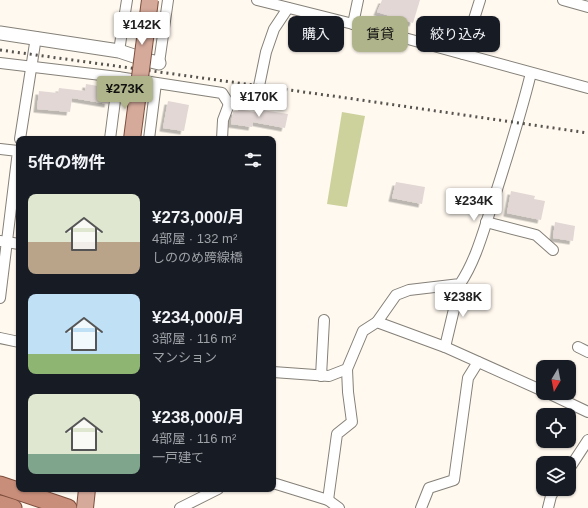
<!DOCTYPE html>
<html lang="ja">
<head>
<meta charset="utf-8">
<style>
	body { margin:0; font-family:Helvetica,"Noto Sans JP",sans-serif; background:#242831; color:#f1f3f6; height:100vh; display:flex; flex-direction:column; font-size:15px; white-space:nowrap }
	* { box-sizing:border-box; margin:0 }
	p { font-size:13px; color:#9ea1a6 }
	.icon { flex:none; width:22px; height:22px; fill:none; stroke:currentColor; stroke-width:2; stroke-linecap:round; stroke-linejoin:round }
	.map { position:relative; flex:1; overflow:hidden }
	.side { position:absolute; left:16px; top:136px; width:260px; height:356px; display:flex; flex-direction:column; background:#171b24; border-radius:8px; box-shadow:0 1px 3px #0004 }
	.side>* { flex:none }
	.banner { position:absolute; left:288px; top:16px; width:240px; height:36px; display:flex; gap:8px }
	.needle { width:26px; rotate:190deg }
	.controls { position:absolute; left:536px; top:360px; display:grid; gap:8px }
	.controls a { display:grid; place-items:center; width:40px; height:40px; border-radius:8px; background:#171b24; box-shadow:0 1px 3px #0004; font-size:20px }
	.price { position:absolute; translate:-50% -34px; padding:0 9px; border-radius:4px; background:#fff; color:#222; font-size:13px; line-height:26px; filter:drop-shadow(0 1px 2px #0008) }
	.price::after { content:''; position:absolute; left:50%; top:24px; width:12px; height:9px; margin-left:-6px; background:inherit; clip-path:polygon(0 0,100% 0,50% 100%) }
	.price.selected { background:#b0b48a; color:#111 }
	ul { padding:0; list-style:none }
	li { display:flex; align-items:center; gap:12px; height:100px; padding:0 12px }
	li span { display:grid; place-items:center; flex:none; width:112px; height:80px; border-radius:8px; color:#555 }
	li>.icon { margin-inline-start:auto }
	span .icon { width:48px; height:48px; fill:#fffc; stroke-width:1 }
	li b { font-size:17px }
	h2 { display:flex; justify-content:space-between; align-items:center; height:48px; padding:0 12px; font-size:17px }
	.chip { padding:0 14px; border-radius:8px; background:#171b24; box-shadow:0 1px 3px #0004; font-size:14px; line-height:36px }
	.chip.selected { background:#b0b48a; color:#111 }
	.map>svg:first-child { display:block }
	.green { fill:#cdd19c }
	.building { fill:#e2d7d4; filter:url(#shadow) }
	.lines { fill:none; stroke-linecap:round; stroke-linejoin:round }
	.minor-casing { stroke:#858078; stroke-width:12 }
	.tertiary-casing { stroke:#858078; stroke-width:15 }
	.primary-casing { stroke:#7e4e3d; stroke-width:18 }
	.trunk-casing { stroke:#7e4e3d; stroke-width:19 }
	.minor { stroke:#fff; stroke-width:10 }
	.tertiary { stroke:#fff; stroke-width:13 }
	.primary { stroke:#d6aa9b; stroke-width:16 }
	.trunk { stroke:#c88e7a; stroke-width:17 }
	.rail { stroke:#57544f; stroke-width:3; stroke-dasharray:2 4; stroke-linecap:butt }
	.primary-bridge-casing { stroke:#7e4e3d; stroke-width:18; stroke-linecap:butt }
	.primary-bridge { stroke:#d6aa9b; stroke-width:16 }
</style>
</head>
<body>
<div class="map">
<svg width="588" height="508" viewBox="0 0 588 508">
	<defs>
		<filter id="shadow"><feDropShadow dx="-3.5" dy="3.5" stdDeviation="0" flood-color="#0004"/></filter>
	</defs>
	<rect width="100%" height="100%" fill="#fff9f0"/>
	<path class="green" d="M342 112 365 116 347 207 327 204Z"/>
	<g class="building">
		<path d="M382 0H420L413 23 377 12Z"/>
		<path d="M86 84 110 88 108 104 72 98 70 112 37 109 39 91 58 93 59 88 85 91Z"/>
		<path d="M168 101 189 105 184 131 163 128Z"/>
		<path d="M238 109 261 113 262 110 288 114 285 128 253 122 252 127 231 124 233 111H238Z"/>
		<path d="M396 182 425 187 422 204 392 198Z"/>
		<path d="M511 191 535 196 534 199 545 201 541 220 507 213Z"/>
		<path d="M555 222 575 226 573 241 553 238Z"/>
	</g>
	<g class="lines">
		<defs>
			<g id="minor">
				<path d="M257 0 353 24 588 88"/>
				<path d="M563 0 588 7"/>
				<path d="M353 24 358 0"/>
				<path d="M119 51 127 0"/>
				<path d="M463 54 480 0"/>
				<path d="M0 63 118 77 222 93 229 104"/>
				<path d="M159 63 168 0"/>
				<path d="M20 139 36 37"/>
				<path d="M110 139 118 77"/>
				<path d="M149 139 156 83"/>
				<path d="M222 139 223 120 229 104 254 93 259 86 266 52 274 29 288 8"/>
				<path d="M0 149 18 151 0 298"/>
				<path d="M486 222 536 235 553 250"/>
				<path d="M0 241 19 244"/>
				<path d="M377 322 396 295 409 290 460 284C476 260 483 232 492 205 506 161 520 118 531 73"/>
				<path d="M0 338 19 342"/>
				<path d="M445 347 460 284"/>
				<path d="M578 347 588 352"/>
				<path d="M273 372 329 376 347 369 363 331 377 322 445 347 543 391"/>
				<path d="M321 376 324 320"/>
				<path d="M548 393 588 412"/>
				<path d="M569 469 588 440"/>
				<path d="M273 483 328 500 339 508"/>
				<path d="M328 500 337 434 352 422 348 392 347 369"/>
				<path d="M180 508 218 489"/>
				<path d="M421 508 429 488 454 480 468 378 478 362"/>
				<path d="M548 508 551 496 555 489"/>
			</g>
			<path id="tertiary" d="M0 33 119 51 146 60 159 63"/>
			<path id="primary" d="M85 508 87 489"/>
			<g id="trunk">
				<path d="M0 485 68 508"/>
				<path d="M0 504 13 508"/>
			</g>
		</defs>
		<use href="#minor" class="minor-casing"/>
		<use href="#tertiary" class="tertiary-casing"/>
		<use href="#primary" class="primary-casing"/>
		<use href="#trunk" class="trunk-casing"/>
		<use href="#minor" class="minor"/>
		<use href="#tertiary" class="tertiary"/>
		<use href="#primary" class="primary"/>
		<use href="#trunk" class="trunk"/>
		<path class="rail" d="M0 50 340 97 588 133"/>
		<defs>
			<path id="primary-bridge" d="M132 139 150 0"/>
		</defs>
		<use href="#primary-bridge" class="primary-bridge-casing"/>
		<use href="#primary-bridge" class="primary-bridge"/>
	</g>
</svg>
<div class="controls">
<a><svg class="needle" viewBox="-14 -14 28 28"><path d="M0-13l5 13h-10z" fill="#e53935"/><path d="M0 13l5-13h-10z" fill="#9ea1a6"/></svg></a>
<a><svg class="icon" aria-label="locate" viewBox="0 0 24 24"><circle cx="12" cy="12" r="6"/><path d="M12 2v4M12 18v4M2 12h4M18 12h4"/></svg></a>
<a><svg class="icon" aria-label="layers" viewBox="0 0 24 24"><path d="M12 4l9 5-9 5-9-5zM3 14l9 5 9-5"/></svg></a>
</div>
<b class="price" style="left:142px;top:46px">¥142K</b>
<b class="price selected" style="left:125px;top:110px">¥273K</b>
<b class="price" style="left:259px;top:118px">¥170K</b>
<b class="price" style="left:474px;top:222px">¥234K</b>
<b class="price" style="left:463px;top:318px">¥238K</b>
<div class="banner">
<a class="chip">購入</a>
<a class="chip selected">賃貸</a>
<a class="chip">絞り込み</a>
</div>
<section class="side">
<h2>5件の物件<svg class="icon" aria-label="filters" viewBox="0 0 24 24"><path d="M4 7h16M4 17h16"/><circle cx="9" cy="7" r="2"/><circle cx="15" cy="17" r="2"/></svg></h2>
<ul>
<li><span style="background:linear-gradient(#dfe7d0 60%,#b9a48a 0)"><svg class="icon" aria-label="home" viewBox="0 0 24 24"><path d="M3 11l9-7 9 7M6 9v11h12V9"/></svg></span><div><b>¥273,000/月</b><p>4部屋 · 132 m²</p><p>しののめ跨線橋</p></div></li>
<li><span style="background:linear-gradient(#bfe0f5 75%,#8fb573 0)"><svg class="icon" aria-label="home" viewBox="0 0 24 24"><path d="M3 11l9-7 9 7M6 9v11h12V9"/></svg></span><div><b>¥234,000/月</b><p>3部屋 · 116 m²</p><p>マンション</p></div></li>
<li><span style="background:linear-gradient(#dfe7d0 75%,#7fa58c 0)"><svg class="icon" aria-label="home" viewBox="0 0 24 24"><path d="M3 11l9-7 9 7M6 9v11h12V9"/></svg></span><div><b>¥238,000/月</b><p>4部屋 · 116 m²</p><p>一戸建て</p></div></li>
</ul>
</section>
</div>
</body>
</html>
